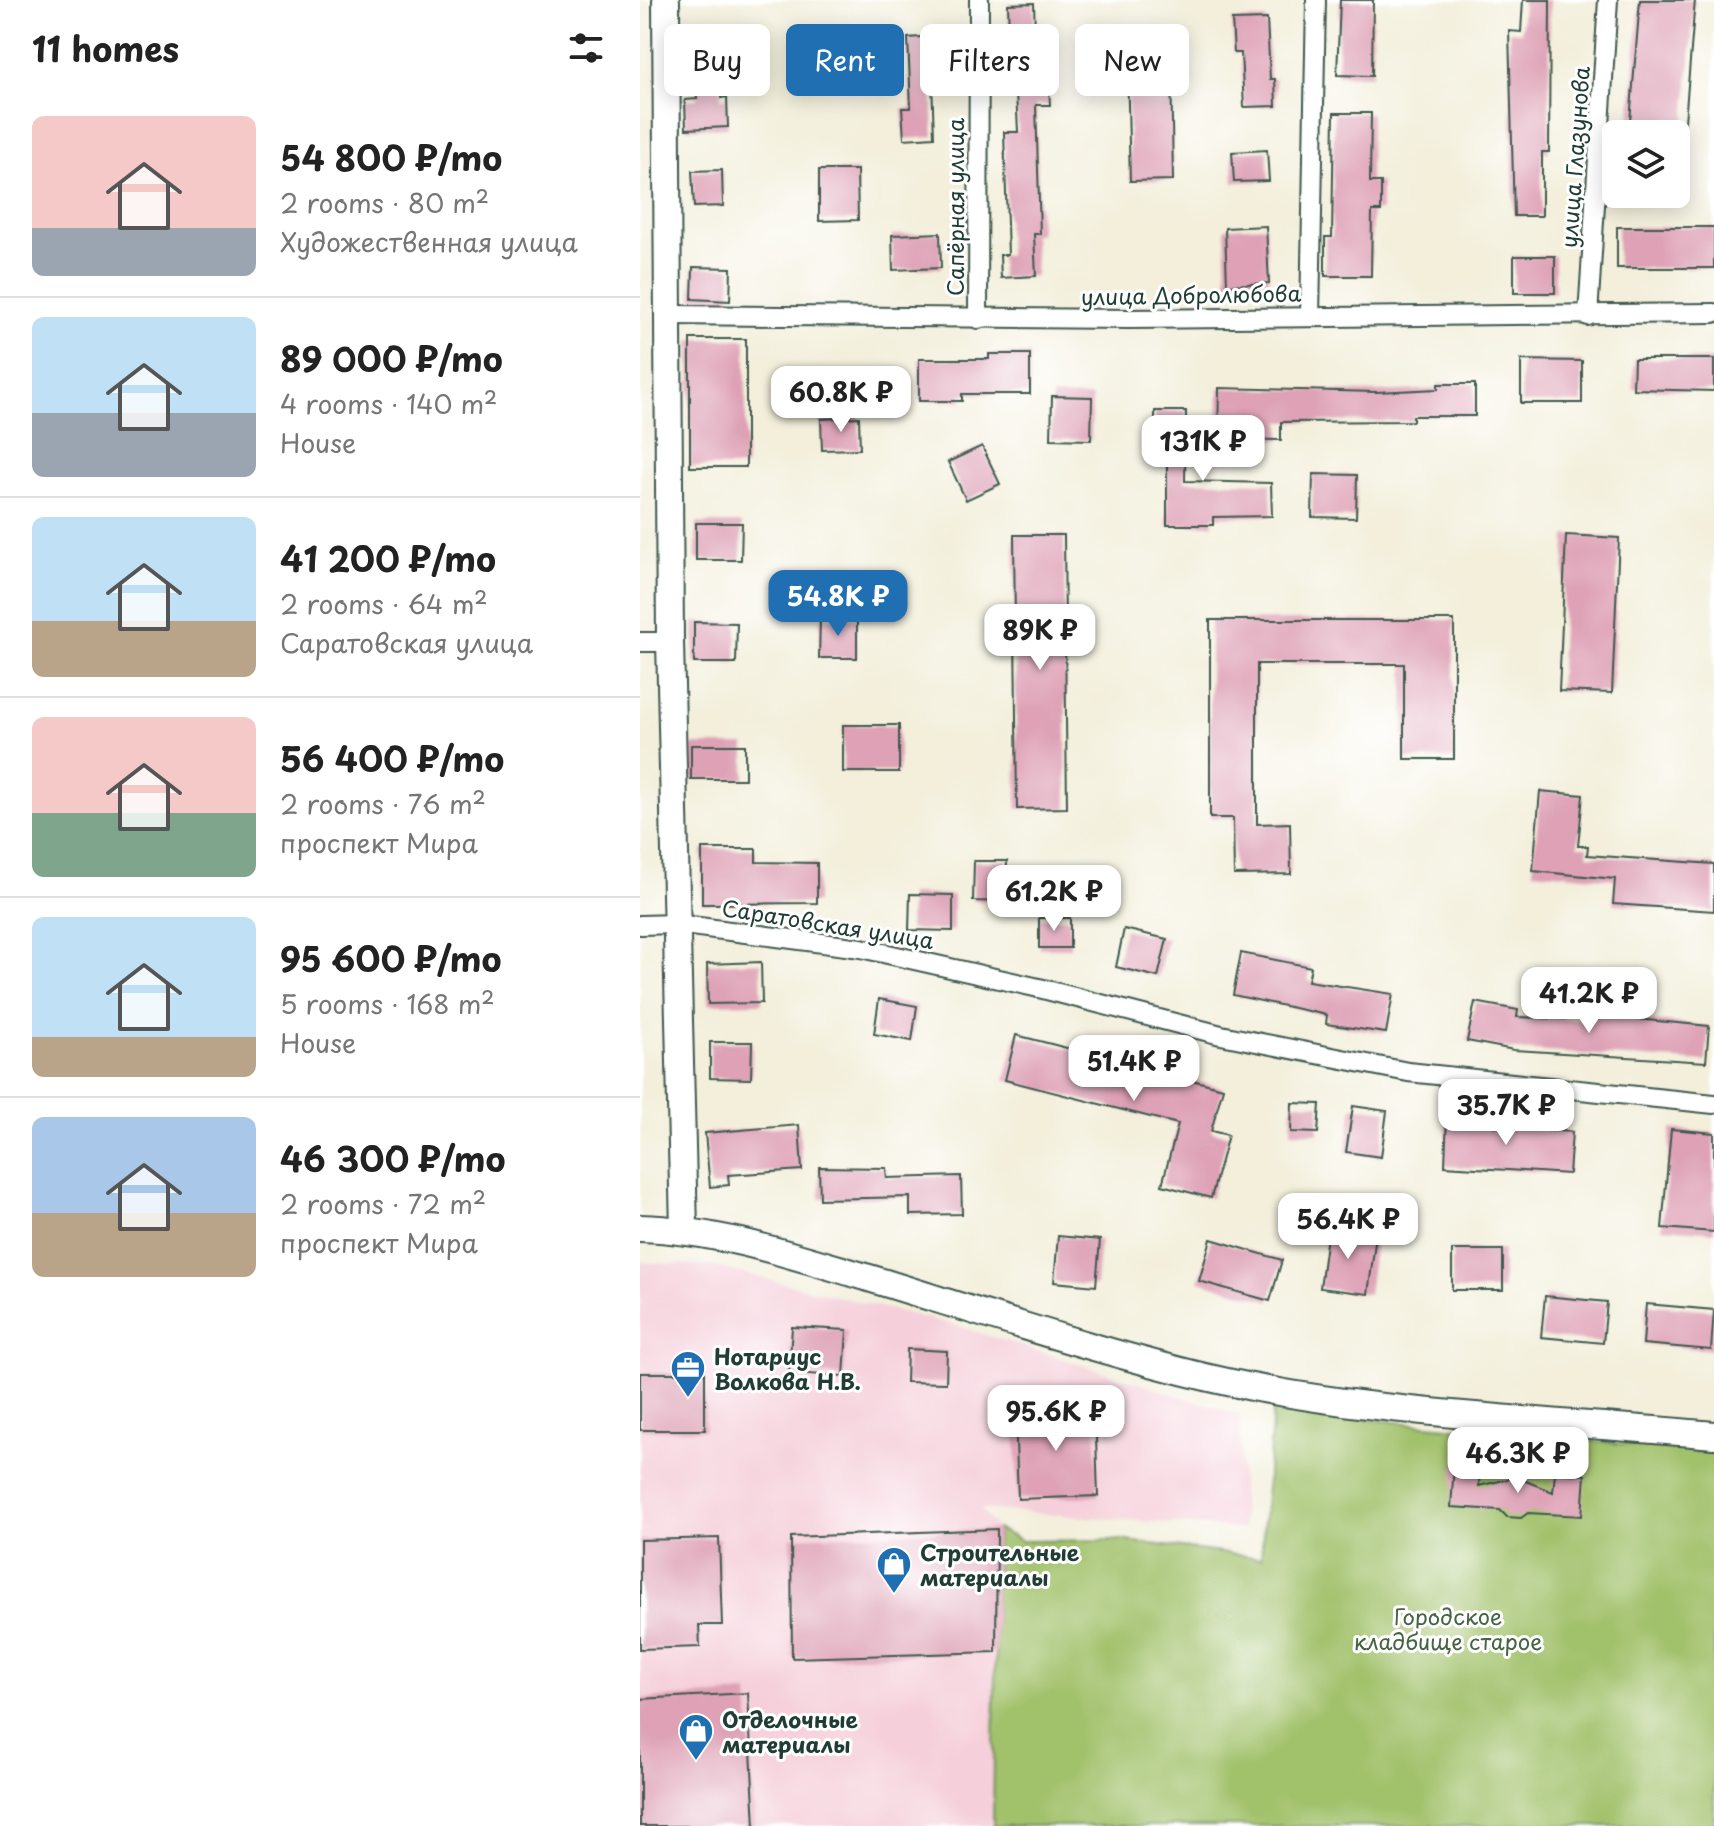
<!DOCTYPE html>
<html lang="en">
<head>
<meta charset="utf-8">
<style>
	body { margin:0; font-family:"Playpen Sans",sans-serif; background:#f6f6f6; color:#222; height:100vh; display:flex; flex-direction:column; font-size:30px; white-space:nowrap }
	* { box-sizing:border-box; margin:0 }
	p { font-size:26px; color:#767676 }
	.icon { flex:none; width:44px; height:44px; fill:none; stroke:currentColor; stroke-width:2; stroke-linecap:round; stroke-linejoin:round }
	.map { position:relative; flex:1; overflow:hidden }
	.sheet { display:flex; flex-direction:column; background:#fff; width:640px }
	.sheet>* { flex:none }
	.banner { position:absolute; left:24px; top:24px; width:760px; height:72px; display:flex; gap:16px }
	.controls { position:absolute; left:962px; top:120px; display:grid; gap:16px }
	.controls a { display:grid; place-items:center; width:88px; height:88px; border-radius:12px; background:#fff; box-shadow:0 4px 20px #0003; font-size:40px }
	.price { position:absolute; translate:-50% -68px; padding:0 18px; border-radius:16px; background:#fff; color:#222; font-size:26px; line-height:52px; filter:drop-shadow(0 2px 4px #0008) }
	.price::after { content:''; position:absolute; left:50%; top:48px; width:24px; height:18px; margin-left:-12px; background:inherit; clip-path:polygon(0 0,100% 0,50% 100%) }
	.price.selected { background:#1f6fb2; color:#fff }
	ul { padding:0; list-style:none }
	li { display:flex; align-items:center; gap:24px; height:200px; padding:0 32px }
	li+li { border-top:2px solid #e0e0e0 }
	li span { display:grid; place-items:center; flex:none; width:224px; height:160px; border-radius:12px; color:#555 }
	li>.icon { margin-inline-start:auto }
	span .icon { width:96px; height:96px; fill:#fffc; stroke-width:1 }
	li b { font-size:34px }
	h2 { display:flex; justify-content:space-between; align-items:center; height:96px; padding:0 32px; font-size:34px }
	.pill { padding:0 28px; border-radius:12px; background:#fff; box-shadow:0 4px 20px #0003; font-size:28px; line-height:72px }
	.pill.selected { background:#1f6fb2; color:#fff }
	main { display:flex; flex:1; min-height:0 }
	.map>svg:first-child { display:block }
	.built { fill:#f5cfda }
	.green { fill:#a1c16a; stroke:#607f4f; stroke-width:2 }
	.building { fill:#dea1b6 }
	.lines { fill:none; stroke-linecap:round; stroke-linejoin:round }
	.street-casing { stroke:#3f584d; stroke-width:22 }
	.secondary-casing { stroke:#3f584d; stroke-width:30 }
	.street { stroke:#fff; stroke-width:18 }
	.secondary { stroke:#fff; stroke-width:26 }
	.labels { text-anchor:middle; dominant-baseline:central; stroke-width:6; stroke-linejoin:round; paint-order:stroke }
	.street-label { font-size:22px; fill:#1f3d34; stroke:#fff }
	.poi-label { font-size:22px; font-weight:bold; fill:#1f3d34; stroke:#fff; text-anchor:start }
	.park-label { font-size:22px; fill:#466544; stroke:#fff }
</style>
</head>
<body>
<main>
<section class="sheet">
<h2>11 homes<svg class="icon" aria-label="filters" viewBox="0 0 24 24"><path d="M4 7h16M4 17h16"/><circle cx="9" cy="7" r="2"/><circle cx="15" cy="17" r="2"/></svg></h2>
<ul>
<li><span style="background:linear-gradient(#f6c9c9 70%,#9aa5b1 0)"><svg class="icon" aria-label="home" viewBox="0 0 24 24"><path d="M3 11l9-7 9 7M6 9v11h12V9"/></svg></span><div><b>54 800 ₽/mo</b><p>2 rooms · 80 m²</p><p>Художественная улица</p></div></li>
<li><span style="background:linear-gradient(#bfe0f5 60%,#9aa5b1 0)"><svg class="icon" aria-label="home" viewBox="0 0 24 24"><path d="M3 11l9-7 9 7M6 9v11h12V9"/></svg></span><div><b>89 000 ₽/mo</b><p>4 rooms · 140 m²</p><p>House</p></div></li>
<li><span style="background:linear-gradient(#bfe0f5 65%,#b9a48a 0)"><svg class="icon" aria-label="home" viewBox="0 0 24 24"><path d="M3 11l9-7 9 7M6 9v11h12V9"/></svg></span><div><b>41 200 ₽/mo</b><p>2 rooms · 64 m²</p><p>Саратовская улица</p></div></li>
<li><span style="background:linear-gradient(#f6c9c9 60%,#7fa58c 0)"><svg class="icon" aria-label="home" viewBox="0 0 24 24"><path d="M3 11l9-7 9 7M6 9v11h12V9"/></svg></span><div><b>56 400 ₽/mo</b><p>2 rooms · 76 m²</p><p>проспект Мира</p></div></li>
<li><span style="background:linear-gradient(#bfe0f5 75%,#b9a48a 0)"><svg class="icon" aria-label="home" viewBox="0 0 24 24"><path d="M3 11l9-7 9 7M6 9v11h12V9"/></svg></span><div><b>95 600 ₽/mo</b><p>5 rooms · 168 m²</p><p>House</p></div></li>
<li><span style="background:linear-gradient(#a9c7e8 60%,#b9a48a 0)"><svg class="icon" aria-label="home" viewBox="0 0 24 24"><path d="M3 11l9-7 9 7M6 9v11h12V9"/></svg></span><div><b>46 300 ₽/mo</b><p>2 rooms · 72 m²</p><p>проспект Мира</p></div></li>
</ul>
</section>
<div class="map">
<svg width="1074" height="1826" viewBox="0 0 1074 1826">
	<rect width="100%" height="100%" fill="#fff"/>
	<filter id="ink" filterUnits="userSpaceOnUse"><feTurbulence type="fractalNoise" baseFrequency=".0125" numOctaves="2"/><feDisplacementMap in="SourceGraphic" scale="16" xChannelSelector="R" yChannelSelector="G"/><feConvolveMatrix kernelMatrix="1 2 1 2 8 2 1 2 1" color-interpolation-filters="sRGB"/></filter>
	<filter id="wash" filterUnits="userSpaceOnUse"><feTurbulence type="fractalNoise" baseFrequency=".006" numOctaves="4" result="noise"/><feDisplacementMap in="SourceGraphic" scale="32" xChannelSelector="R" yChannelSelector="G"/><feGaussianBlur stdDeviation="1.8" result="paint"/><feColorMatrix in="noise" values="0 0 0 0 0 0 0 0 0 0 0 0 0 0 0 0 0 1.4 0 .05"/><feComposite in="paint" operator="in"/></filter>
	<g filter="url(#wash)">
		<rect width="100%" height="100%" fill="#f3efdb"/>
		<path class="built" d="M0 1262 72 1266 315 1325 600 1415 603 1529 341 1509 357 1529 353 1826H0Z"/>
		<path class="green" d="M633 1410 1074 1453V1826H353L357 1529 382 1541 479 1540 621 1558Z"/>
		<g id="blocks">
			<g class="building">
				<path d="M700 0H733L732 76 697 75Z"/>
				<path d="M883 0H910L909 152H902V216H874L869 31 881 32Z"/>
				<path d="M1000 0H1055L1044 134H989Z"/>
				<path d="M394 3 395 31 369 32 368 4Z"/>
				<path d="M627 19 630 79H635L636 106 604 107 601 53H594L592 20Z"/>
				<path d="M78 36 81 98 87 97 88 127 46 129 45 100 57 99 54 38Z"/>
				<path d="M295 36 297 80H292L294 137 264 139 262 108H271L268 38Z"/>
				<path d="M531 66 533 180 490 181 487 67Z"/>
				<path d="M408 71 410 105H396L400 234H394L396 276 361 278 360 255H368L364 132H378L375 72Z"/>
				<path d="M694 113H731L730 182H741V211H732L731 276H685V237H692Z"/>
				<path d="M627 150 629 181 594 182 592 152Z"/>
				<path d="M82 170 83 206 54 207 52 171Z"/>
				<path d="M179 170H217L218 220 179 221Z"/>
				<path d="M626 226 629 283 587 285 585 228Z"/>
				<rect x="977" y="227" width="97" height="41"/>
				<path d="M300 233 301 268 253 270 252 235Z"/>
				<rect x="874" y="256" width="41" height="37"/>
				<path d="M53 267 91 268 90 301 52 299Z"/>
				<rect x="50" y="339" width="56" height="128"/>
				<path d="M349 354H390V394H322V401H279V359H349Z"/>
				<path d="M994 359H1074V391L993 389Z"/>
				<path d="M881 360 942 361V403H881Z"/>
				<path d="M798 384H835V416H773V421L641 422V440L578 439 579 388 736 392 798 389Z"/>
				<path d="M412 396 452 397 451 440 411 439Z"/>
				<path d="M515 411H546L545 481 631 483 632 516 573 517V525H527V450H515Z"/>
				<path d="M219 417 220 449 182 450 181 419Z"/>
				<path d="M342 446 360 484 326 500 308 462Z"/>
				<path d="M673 474 717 475 716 518 672 517Z"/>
				<path d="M56 523H102L101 560H56Z"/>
				<path d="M374 535H424L427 808 377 809Z"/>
				<path d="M926 535 979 538 972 693 919 691Z"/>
				<path d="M180 618H217V658H179Z"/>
				<path d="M570 620H814V759H764V664H617V824L650 823 651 874 594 875 593 818H570Z"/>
				<path d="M54 622 97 623 96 663H54Z"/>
				<rect x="203" y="725" width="56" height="47"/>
				<rect x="51" y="745" width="54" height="34"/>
				<path d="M900 791 943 795 938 846H948L947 855 1074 864V911L973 904 975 879 893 871Z"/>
				<path d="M62 849H116V862L177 863V903L62 904Z"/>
				<path d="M334 861H367L366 902 333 901Z"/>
				<path d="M270 894 313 895V931L269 930Z"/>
				<rect x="399" y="918" width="31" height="30"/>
				<path d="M484 929 527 939 518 977 476 967Z"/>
				<path d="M601 953 671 967 668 981 753 994 746 1033 686 1024 687 1015 593 995Z"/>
				<path d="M121 962 122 1003 68 1004 67 964Z"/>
				<path d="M239 999 277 1006 272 1041 234 1034Z"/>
				<path d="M835 1002 878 1010 877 1017 953 1020 954 1015 1069 1026 1066 1062 874 1050 827 1041Z"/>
				<path d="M376 1035 583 1088 571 1131 588 1135 571 1198 522 1185 538 1124 365 1080Z"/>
				<path d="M70 1042H112L111 1079 70 1078Z"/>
				<path d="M652 1103 680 1104 678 1133 651 1132Z"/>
				<path d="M713 1106 747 1111 741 1157 706 1152Z"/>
				<path d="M807 1116 853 1118V1126L932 1132 929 1174 805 1166Z"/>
				<path d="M159 1125 162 1170 88 1175 89 1185 70 1187 65 1133Z"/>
				<path d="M1031 1129 1074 1133V1232L1022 1228Z"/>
				<path d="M179 1167 246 1168 247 1178 321 1176 322 1214 270 1215V1197L180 1199Z"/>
				<path d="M688 1228 736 1235 728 1294 680 1288Z"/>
				<path d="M418 1236 460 1240 456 1286 414 1282Z"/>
				<path d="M571 1239 642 1260 630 1301 559 1281Z"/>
				<rect x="812" y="1250" width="51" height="40"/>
				<path d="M905 1296 967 1302 963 1343 901 1337Z"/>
				<path d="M1006 1304 1074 1310 1071 1350 1003 1344Z"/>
				<path d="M152 1327 207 1330 204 1376 149 1373Z"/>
				<path d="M267 1349 307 1351 306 1383 266 1382Z"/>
				<rect x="0" y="1373" width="65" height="57"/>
				<path d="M393 1403 412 1409 455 1408 458 1496 378 1499 375 1412Z"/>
				<path d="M814 1466 840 1468 839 1486 876 1477 913 1492 915 1473 945 1475 942 1516 888 1513 881 1518 867 1517 860 1510 811 1507Z"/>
				<path d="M357 1529 356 1652 152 1658 151 1537Z"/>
				<path d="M79 1538 82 1625H59L60 1647 0 1649V1540Z"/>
				<path d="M108 1693 115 1826H0V1699Z"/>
			</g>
		</g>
	</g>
	<g filter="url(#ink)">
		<use href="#blocks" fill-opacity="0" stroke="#3f584d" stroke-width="2"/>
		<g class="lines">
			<defs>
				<g id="street">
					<path d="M28 315 490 319 1074 313"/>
					<path d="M948 316 968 0"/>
					<path d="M670 317 676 0"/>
					<path d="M338 319 339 0"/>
					<path d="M0 642H30"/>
					<path d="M0 925 36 924 221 948 399 988 581 1035 768 1072 1074 1104"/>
				</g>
				<g id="secondary">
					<path d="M26 0 30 642 44 1230"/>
					<path d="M0 1228C78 1230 154 1256 229 1278 333 1310 436 1344 541 1371 710 1415 900 1419 1074 1435"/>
				</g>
			</defs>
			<use href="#street" class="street-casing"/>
			<use href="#secondary" class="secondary-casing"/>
			<use href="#street" class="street"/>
			<use href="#secondary" class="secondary"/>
		</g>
	</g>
	<defs>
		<symbol id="office-pin" viewBox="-11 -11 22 30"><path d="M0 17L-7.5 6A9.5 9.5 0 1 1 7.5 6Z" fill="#1f6fb2" stroke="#fff"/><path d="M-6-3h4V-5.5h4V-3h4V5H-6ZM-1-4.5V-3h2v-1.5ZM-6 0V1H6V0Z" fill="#fff"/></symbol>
		<symbol id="shop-pin" viewBox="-11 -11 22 30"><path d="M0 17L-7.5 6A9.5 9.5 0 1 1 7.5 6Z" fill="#1f6fb2" stroke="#fff"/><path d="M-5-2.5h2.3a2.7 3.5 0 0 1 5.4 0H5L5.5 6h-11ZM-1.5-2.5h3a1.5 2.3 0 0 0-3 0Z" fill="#fff"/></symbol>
	</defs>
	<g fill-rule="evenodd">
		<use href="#office-pin" x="28" y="1348" width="40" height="54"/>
		<use href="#shop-pin" x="234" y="1544" width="40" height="54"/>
		<use href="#shop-pin" x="36" y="1711" width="40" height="54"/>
	</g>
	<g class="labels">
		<g class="street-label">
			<text transform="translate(934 157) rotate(-86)">улица Глазунова</text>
			<text transform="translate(314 207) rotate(-90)">Сапёрная улица</text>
			<text transform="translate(551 294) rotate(-1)">улица Добролюбова</text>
			<text transform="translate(188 923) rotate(9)">Саратовская улица</text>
		</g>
		<g class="poi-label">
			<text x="74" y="1355">Нотариус<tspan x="74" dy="25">Волкова Н.В.</tspan></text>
			<text x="280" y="1551">Строительные<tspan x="280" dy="25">материалы</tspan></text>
			<text x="82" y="1718">Отделочные<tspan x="82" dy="25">материалы</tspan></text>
		</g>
		<g class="park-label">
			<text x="808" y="1615">Городское<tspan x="808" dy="25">кладбище старое</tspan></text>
		</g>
	</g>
</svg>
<div class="controls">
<a><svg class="icon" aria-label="layers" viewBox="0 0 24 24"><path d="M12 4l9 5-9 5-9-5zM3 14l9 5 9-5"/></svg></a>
</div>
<b class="price" style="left:201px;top:434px">60.8K ₽</b>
<b class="price" style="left:563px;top:483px">131K ₽</b>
<b class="price selected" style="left:198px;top:638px">54.8K ₽</b>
<b class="price" style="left:400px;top:672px">89K ₽</b>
<b class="price" style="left:414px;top:933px">61.2K ₽</b>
<b class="price" style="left:949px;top:1035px">41.2K ₽</b>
<b class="price" style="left:494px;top:1103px">51.4K ₽</b>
<b class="price" style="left:866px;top:1147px">35.7K ₽</b>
<b class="price" style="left:708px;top:1261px">56.4K ₽</b>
<b class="price" style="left:416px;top:1453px">95.6K ₽</b>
<b class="price" style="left:878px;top:1495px">46.3K ₽</b>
<div class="banner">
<a class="pill">Buy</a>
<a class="pill selected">Rent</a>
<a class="pill">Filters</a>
<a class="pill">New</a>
</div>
</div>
</main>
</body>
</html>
